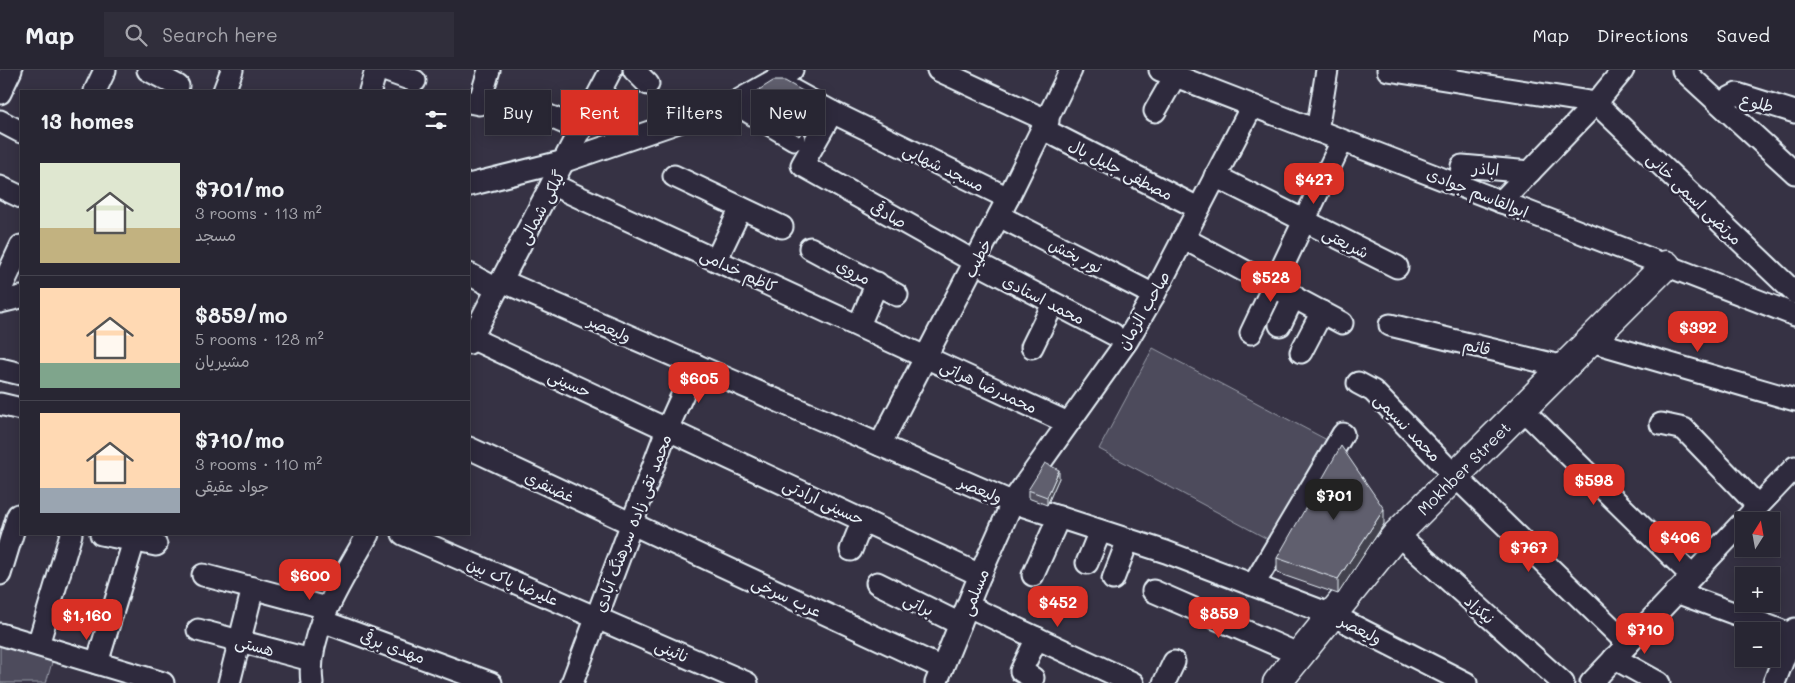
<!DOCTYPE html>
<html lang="en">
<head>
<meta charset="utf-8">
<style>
	body { margin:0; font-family:Mali,"Playpen Sans Arabic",sans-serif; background:#302e3b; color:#f1f3f6; height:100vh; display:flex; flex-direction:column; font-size:19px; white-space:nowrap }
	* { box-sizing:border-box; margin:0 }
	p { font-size:16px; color:#a5a5ac }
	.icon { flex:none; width:28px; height:28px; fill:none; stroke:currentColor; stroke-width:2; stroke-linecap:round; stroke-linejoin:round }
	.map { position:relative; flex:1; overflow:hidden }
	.drawer { position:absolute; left:20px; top:20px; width:450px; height:445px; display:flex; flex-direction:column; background:#282633; border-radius:0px; box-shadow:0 2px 12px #0003,0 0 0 1px #44434e }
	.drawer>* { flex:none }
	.top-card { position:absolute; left:485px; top:20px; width:475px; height:45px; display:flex; gap:10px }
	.needle { width:32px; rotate:11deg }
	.buttons { position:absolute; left:1735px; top:442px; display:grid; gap:10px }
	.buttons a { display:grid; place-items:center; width:45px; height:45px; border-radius:0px; background:#282633; box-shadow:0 2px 12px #0003,0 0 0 1px #44434e; font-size:25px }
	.price { position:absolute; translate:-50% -42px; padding:0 11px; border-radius:10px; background:#d93025; color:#fff; font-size:16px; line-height:32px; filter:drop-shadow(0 1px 2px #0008) }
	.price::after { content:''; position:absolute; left:50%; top:30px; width:15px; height:11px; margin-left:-8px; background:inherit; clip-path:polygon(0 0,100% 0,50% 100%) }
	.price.active { background:#222; color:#fff }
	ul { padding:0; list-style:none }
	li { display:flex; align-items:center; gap:15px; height:125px; padding:0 20px }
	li+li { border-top:1px solid #44434e }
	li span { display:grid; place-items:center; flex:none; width:140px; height:100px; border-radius:0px; color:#555 }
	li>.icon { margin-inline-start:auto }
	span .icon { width:60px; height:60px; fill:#fffc; stroke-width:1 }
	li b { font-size:21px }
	h2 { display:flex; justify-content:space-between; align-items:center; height:60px; padding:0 20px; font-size:21px }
	.chip { padding:0 18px; border-radius:0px; background:#282633; box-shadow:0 2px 12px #0003,0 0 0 1px #44434e; font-size:18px; line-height:45px }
	.chip.active { background:#d93025; color:#fff }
	header { display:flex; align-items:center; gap:30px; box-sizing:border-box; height:70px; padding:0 25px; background:#282633; border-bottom:1px solid #44434e }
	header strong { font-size:24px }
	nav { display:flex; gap:28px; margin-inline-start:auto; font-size:18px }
	.search { width:350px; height:45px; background:#302e3b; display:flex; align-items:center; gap:12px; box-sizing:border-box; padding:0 18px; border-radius:0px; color:#a5a5ac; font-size:19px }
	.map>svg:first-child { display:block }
	.green { fill:#4d4b5c; stroke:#9a9eaa }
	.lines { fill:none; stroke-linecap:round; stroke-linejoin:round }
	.minor-casing { stroke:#e8f1f8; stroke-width:25 }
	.major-casing { stroke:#e8f1f8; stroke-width:31 }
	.minor { stroke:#2f2a3d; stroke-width:21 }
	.major { stroke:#2f2a3d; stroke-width:28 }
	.wall { fill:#53515f; stroke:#e8f1f8 }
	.shaded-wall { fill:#43424d; stroke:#e8f1f8 }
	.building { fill:#605e6e; stroke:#e8f1f8 }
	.labels { text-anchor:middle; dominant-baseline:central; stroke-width:5; stroke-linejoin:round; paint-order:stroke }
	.street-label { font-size:16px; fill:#e8f1f8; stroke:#2f2a3d }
</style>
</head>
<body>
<header>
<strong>Map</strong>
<div class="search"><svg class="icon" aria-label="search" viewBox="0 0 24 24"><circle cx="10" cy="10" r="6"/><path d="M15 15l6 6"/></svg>Search here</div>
<nav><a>Map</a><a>Directions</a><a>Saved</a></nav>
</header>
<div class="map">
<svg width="1795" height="613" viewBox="0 0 1795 613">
	<rect width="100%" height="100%" fill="#363244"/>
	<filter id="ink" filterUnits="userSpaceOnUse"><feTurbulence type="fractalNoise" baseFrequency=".02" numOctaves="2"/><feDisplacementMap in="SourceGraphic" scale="10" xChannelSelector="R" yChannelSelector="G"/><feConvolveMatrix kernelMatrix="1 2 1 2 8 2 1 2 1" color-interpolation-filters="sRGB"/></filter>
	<g filter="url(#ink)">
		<g class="green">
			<path d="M1153 278 1329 371 1275 473 1099 379Z"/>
			<path d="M0 573 53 589 46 613H0Z"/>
		</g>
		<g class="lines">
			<defs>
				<g id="minor">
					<path d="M148 0 178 16"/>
					<path d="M384 0 415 11"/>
					<path d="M634 0 648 14"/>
					<path d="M938 0 1048 51"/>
					<path d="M1160 0 1795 245"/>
					<path d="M1388 0 1596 33 1795 223"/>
					<path d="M1683 0 1795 103"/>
					<path d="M790 19 832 42 1008 128"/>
					<path d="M95 21 105 0"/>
					<path d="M224 21 232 0"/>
					<path d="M370 21 376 0"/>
					<path d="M0 23 11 0"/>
					<path d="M469 32 479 34 489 0"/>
					<path d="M734 33 794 69"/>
					<path d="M1720 33 1737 24 1795 42"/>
					<path d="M535 40 581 60"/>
					<path d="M1155 41 1175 6"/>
					<path d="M832 42 802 95 975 192 1113 264"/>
					<path d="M0 51 21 62"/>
					<path d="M1043 59 1198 138"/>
					<path d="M1317 61 1327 0"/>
					<path d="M674 106 782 157"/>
					<path d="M1215 106 1397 197"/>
					<path d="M1460 114 1462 96 1530 102"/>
					<path d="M469 115 565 91 734 33 792 0"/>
					<path d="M553 115 1068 353"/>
					<path d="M0 117 21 127"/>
					<path d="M1501 132 1596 33 1623 0"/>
					<path d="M999 146 1154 225"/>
					<path d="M1183 168 1342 253"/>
					<path d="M810 178 897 225"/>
					<path d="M716 190 741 138"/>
					<path d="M469 204 497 219"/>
					<path d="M502 211 1009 431 1166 482 1332 545 1466 613"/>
					<path d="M0 221 21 176"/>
					<path d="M0 232 21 227"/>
					<path d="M859 255 877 213"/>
					<path d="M1280 255 1294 226"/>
					<path d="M1390 255 1564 297"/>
					<path d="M1251 263 1342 71"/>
					<path d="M471 268 980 505"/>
					<path d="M1591 271 1795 330"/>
					<path d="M469 273 611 0"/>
					<path d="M1032 277 1053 234"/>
					<path d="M1301 282 1322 242"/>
					<path d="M0 299 21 304"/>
					<path d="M1358 313 1373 321 1455 406 1628 574"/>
					<path d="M0 334 21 339"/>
					<path d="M1522 339 1692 506"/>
					<path d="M1661 354 1684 359 1758 436"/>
					<path d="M880 375 1008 128 1071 0"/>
					<path d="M469 378 942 598"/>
					<path d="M101 464 156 475"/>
					<path d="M403 464 747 613"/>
					<path d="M1397 464 1563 613"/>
					<path d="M851 480 863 450"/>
					<path d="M1087 493 1100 461"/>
					<path d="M0 504 18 445 21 446"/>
					<path d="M203 505 327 538"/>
					<path d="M1033 505 1059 447"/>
					<path d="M1113 509 1128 470"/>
					<path d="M877 513 960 554"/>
					<path d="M1254 514 1343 364"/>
					<path d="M1153 521 1300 585"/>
					<path d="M1676 522 1793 565"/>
					<path d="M968 536 1133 613"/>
					<path d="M322 551 491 613"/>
					<path d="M198 560 311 590"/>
					<path d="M0 564 163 613"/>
					<path d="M38 575 71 464"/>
					<path d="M1614 588 1659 613"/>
					<path d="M97 593 134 471"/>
					<path d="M1033 608 1021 601 1037 568"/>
					<path d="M229 613 253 518"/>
					<path d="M312 613C305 562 345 507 368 464"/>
					<path d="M572 613 668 357 696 295"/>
					<path d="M936 613 980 505 1013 431 1127 271 1154 225 1252 36"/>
					<path d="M1164 613 1174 592"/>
					<path d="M1591 613 1795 397"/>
					<path d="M1774 613 1795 559"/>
				</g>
				<g id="major">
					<path id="s1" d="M1277 613 1397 464 1666 195"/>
				</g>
			</defs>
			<use href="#minor" class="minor-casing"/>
			<use href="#major" class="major-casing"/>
			<use href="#minor" class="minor"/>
			<use href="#major" class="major"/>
		</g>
		<g class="wall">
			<path d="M754 23 815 40 799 66 754 34Z"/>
			<path d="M1059 408 1047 435 1028 428V420Z"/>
			<path d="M1384 454 1338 524 1277 503V488Z"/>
		</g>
		<g class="shaded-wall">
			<path d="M815 28V40L799 66V54Z"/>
			<path d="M1059 400V408L1047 435V427Z"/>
			<path d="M1384 439V454L1338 524V509Z"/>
		</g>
		<g class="building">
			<path d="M773 11H785L815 28 799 54 754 23Z"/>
			<path d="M1341 376 1384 439 1338 509 1277 488Z"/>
			<path d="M1045 393 1059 400 1047 427 1028 420Z"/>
		</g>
	</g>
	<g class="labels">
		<g class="street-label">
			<text transform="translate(1757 32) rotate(14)">طلوع</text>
			<text transform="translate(944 97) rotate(26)">مسجد شهابی</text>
			<text transform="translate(1486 98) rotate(5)">اباذر</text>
			<text transform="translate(1121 99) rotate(27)">مصطفی جلیل بال</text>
			<text transform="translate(1478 122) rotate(22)">ابوالقاسم جوادی</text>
			<text transform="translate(1695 128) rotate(44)">مرتضی اسمی خانی</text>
			<text transform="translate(541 137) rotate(-62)">گيلکی شمالی</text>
			<text transform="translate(889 144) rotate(29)">صادقی</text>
			<text transform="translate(1346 172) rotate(27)">شریعتی</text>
			<text transform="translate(1076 185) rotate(27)">نور بخش</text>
			<text transform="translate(977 188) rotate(-63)">خطیب</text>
			<text transform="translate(739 200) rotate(25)">کاظم خدامی</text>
			<text transform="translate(854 201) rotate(28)">مروی</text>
			<text transform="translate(1044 229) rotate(27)">محمد استادی</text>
			<text transform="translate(1143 240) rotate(-60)">صاحب الزمان</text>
			<text transform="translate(610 258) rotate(24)">ولیعصر</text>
			<text transform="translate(1477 276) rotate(13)">قائم</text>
			<text transform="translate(570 313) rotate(24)">حسینی</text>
			<text transform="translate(989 316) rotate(25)">محمدرضا هراتی</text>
			<text transform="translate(1408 357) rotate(46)">محمد نسیمی</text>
			<text stroke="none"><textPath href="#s1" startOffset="285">Mokhber Street</textPath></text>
			<text transform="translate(550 416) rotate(25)">غضنفری</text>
			<text transform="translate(981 419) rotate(23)">ولیعصر</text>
			<text transform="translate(824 431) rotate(25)">حسینی ارادتی</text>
			<text transform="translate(632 453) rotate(-69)">محمد تقی زاده سرهنگ آبادی</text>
			<text transform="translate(513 511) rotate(23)">علیرضا پاک بین</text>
			<text transform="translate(974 522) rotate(-68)">مسلمی</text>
			<text transform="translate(787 526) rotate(25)">عرب سرخی</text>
			<text transform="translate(919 534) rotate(26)">براتی</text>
			<text transform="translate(1480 539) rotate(42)">نیکزاد</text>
			<text transform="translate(1361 559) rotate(27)">ولیعصر</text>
			<text transform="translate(255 575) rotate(15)">هستی</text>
			<text transform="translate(393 576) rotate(20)">مهدی برقی</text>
			<text transform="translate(672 580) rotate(24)">نائینی</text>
		</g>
	</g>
</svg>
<div class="buttons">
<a><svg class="needle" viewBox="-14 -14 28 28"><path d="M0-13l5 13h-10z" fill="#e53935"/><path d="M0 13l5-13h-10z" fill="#a5a5ac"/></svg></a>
<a>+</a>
<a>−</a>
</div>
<b class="price" style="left:1314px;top:135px">$427</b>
<b class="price" style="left:1271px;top:233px">$528</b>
<b class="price" style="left:1698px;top:283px">$392</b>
<b class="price" style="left:699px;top:334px">$605</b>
<b class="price" style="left:1594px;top:436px">$598</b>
<b class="price active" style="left:1334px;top:451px">$701</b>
<b class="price" style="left:1680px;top:493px">$406</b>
<b class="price" style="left:1529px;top:503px">$767</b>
<b class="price" style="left:310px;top:531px">$600</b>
<b class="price" style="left:1058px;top:558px">$452</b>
<b class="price" style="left:1219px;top:569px">$859</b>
<b class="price" style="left:87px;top:571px">$1,160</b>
<b class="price" style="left:1645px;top:585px">$710</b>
<div class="top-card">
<a class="chip">Buy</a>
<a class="chip active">Rent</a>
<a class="chip">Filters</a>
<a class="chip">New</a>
</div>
<section class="drawer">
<h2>13 homes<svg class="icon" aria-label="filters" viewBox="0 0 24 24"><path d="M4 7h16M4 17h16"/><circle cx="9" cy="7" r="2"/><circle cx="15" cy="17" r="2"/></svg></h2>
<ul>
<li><span style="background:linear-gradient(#dfe7d0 65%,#c2b280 0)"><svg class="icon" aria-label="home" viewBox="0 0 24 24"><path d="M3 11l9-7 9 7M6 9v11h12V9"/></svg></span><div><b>$701/mo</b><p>3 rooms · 113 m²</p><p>مسجد</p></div></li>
<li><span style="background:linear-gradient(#ffd9b3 75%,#7fa58c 0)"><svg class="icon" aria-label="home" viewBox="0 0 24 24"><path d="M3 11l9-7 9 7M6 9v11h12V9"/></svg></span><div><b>$859/mo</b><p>5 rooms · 128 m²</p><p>مشیریان</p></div></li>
<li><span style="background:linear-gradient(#ffd9b3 75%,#9aa5b1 0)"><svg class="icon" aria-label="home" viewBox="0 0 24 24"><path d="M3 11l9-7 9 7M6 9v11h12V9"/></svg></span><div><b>$710/mo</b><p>3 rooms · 110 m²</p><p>جواد عقیقی</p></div></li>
</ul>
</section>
</div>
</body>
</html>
